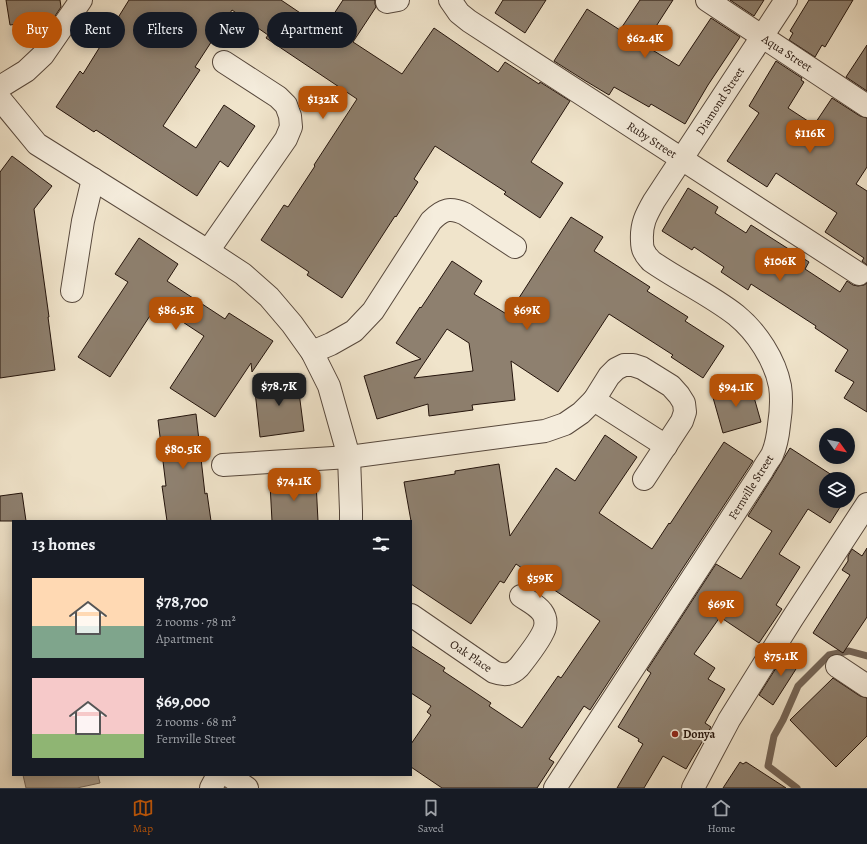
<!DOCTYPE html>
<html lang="en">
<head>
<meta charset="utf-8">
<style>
	body { margin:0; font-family:Alegreya,serif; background:#20242c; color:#f1f3f6; height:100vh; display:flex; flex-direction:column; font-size:15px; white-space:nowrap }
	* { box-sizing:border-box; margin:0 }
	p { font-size:13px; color:#9ea1a6 }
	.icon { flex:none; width:22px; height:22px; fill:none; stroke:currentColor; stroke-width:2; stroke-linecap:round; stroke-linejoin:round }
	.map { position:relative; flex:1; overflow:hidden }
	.sheet { position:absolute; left:12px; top:520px; width:400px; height:256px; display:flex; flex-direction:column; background:#171b24; border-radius:0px; box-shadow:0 2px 10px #0003 }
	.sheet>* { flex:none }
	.banner { position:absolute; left:12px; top:12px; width:400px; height:36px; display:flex; gap:8px }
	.needle { width:26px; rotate:123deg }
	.controls { position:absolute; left:819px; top:428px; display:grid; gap:8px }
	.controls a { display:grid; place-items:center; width:36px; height:36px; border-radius:50%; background:#171b24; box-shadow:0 2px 10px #0003; font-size:20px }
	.price { position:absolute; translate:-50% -34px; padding:0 9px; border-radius:8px; background:#b45309; color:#fff; font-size:13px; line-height:26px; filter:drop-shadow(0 1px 2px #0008) }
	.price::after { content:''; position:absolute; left:50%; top:24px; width:12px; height:9px; margin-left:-6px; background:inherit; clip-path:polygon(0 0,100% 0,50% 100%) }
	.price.current { background:#222; color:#fff }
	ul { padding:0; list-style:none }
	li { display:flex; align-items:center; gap:12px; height:100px; padding:0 20px }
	li span { display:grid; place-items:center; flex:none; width:112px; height:80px; border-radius:0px; color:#555 }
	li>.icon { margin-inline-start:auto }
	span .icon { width:48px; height:48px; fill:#fffc; stroke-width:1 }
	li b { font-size:17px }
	h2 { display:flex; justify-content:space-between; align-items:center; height:48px; padding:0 20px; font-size:17px }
	.chip { padding:0 14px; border-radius:18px; background:#171b24; box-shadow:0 2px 10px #0003; font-size:14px; line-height:36px }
	.chip.current { background:#b45309; color:#fff }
	.tabs { display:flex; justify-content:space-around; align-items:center; height:56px; border-top:1px solid #363941; background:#171b24; font-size:11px; color:#9ea1a6 }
	.tabs a { display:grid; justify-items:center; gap:2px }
	.tabs .current { color:#b45309 }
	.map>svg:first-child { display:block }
	.water { fill:#ab9d8a; stroke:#756658 }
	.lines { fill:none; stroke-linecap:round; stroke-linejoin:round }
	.stream { stroke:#756658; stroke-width:7 }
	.building { fill:#8e806f; stroke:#24140c; fill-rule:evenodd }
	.minor-casing { stroke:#57483c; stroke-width:24 }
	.minor { stroke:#f5eddd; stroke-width:22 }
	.poi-dot { fill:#8f2418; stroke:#f5eddd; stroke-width:1.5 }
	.labels { text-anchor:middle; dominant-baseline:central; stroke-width:4; stroke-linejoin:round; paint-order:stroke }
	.street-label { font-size:12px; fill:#24140c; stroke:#f5eddd }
	.poi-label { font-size:12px; font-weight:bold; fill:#24140c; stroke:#f5eddd; text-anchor:start }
</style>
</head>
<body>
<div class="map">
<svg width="867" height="788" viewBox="0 0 867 788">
	<rect width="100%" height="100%" fill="#f0e4cb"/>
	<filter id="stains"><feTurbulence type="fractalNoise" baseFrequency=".005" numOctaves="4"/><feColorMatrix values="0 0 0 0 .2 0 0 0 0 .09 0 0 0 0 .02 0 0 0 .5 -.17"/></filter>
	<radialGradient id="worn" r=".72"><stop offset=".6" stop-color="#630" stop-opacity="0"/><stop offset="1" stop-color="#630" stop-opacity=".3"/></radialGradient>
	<path class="water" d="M23 775H98L100 783 77 788H26Z"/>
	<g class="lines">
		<path class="stream" d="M797 788 768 766 774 736 783 720 798 686 829 655 849 651 867 656"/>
	</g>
	<g class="building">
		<path d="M6 0H60L61 7 53 19 10 25Z"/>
		<path d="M129 0H281L324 29 343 0H375V4L376 7 353 42 402 74 434 28 498 72 505 62 539 84 540 82 570 101 531 162 563 183 540 218 504 194 506 192 435 146 414 179 418 182 396 217 395 216 342 298 307 275 309 272 261 240 284 205 288 207 315 166 314 165 357 99 266 38 268 35 232 10 195 67 200 70 163 126 196 148 224 105 255 126 228 167 220 161 197 196 96 130 94 132 56 107 80 71 83 74Z"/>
		<path d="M503 0H546L525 33 495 13Z"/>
		<path d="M640 0H673L644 45 679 66 711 18 740 37 708 85 685 124 651 104 649 107 614 87 609 95 584 80 554 61 587 9 620 30Z"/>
		<path d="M730 0H764L754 16Z"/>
		<path d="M809 0H853L825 47 822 45 815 57 789 40 793 33 790 31Z"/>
		<path d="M867 45V91L846 77Z"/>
		<path d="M776 61 802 78 801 80 804 82 788 108 814 125 832 98 860 116 867 118V167L856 184 867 191V265L862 261 864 258 825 232 837 213 776 173 767 187 727 161 759 113 749 106Z"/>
		<path d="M12 156 52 186 34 209 49 317H48L55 370 0 378V172Z"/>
		<path d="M688 188 718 207 715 213 746 233 751 225 809 262 805 269 840 292 847 281 853 285 858 286 864 285 867 283V412L844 398 854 382 835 371 848 350 815 328 816 326 782 304 751 284 748 290 721 272 724 267 694 247 692 250 662 231Z"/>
		<path d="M571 217 603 237 594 251 650 287 647 291 688 317 685 321 724 346 703 378 671 357 673 355 609 314 558 392 511 361 515 400 472 405 473 410 429 416 428 404 377 419 364 376 421 359 396 343 420 307 421 308 452 261 482 281 474 294 508 315ZM447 329 469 343 473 371 414 378Z"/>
		<path d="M139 238 178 264 167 281 225 319 229 313 273 341 252 372 251 363 215 417 170 388 204 336 157 305 110 377 78 357 128 282 115 274Z"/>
		<path d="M297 377 304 431 260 437 254 382Z"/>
		<path d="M750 383 761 422 723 433 712 394Z"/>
		<path d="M196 414 205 494 207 493 211 521H167L162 486H166L158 420Z"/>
		<path d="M605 435 637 457 599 513 652 549 669 523 670 524 724 442 753 461 590 710 584 706 549 759 554 762 537 788H442L411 767V744L431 715 427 712 431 706 411 693V646L445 668 443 671 491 703 489 706 522 728 558 676 561 678 600 621 516 564 504 583 500 581 471 624 411 584V521L404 482 455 474V471L499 464 510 536 556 468 575 481Z"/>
		<path d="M790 448 838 479H826V501H844L830 523 808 509 779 554 800 567 776 605 782 609 759 643 720 617 694 654 715 668 708 679 725 689 705 723 711 727 686 769 663 756 644 788H617L643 744 638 741 639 739 618 727 651 673 647 670 716 564 741 579 772 531 748 516 772 478Z"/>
		<path d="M316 482 318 521H272L270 484Z"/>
		<path d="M22 493 26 521H0V496Z"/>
		<path d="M867 548V617L843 653 813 633 850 575 842 570 848 561V556L852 549 862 556Z"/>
		<path d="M788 649 803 658 773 705 759 695Z"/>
		<path d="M833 678 860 696 867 698V736L836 767 790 720Z"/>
		<path d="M740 762 743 764 746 762 786 788H723Z"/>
	</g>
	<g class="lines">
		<defs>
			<g id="minor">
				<path d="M450 0 459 13 469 21 859 274"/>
				<path d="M707 0 867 106"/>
				<path d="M387 2 398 0"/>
				<path d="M0 87 26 71 43 55 81 0"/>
				<path d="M0 99 37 144 208 251 243 274 269 297 292 324 312 352 329 386 349 457 351 511V521"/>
				<path d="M208 251 286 139 291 127 290 116 286 105 278 97 224 62"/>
				<path d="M72 291 83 221 93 179"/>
				<path d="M312 352 331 344 354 331 373 311 431 221C443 209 450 207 465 214L515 247"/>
				<path d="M594 400 666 446"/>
				<path d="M223 465 349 457 545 431 565 424 581 413 594 400 609 376 616 369 624 365H633L642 368 671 386 679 395 684 403 685 412 682 421 644 479"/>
				<path d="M411 615 494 672C505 676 511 675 519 667 526 658 543 637 545 627 546 622 545 616 542 612 537 605 528 601 521 596"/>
				<path d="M837 666 867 686"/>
				<path d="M228 775 247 788"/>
				<path d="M211 788 218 775"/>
				<path d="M555 788 762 471C765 465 769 460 772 455 776 446 778 435 779 425 781 412 782 399 780 386 775 360 757 332 736 315 709 294 678 280 651 261 649 258 646 256 645 253 642 249 642 245 642 241 641 224 646 215 654 201L786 0"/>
				<path d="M693 788 729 720 792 619 867 504"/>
			</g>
		</defs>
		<use href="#minor" class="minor-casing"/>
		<use href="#minor" class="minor"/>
	</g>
	<circle class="poi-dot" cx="675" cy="734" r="4"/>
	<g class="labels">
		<g class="street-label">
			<text transform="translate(787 53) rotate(33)">Aqua Street</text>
			<text transform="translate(720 101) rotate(-57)">Diamond Street</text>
			<text transform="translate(652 140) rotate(33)">Ruby Street</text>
			<text transform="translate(751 487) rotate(-58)">Fernville Street</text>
			<text transform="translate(471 656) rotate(34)">Oak Place</text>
		</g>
		<g class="poi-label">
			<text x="683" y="734">Donya</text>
		</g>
	</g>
	<rect width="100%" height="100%" filter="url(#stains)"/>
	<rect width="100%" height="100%" fill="url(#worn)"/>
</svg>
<div class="controls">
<a><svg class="needle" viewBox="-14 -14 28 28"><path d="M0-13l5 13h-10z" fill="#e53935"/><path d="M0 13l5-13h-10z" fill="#9ea1a6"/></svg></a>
<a><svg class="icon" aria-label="layers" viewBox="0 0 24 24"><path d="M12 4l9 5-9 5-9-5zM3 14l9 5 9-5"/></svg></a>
</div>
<b class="price" style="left:645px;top:59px">$62.4K</b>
<b class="price" style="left:323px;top:120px">$132K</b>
<b class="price" style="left:810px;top:154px">$116K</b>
<b class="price" style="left:780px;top:282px">$106K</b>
<b class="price" style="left:176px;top:331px">$86.5K</b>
<b class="price" style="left:527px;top:331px">$69K</b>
<b class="price current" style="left:279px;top:407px">$78.7K</b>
<b class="price" style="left:736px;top:408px">$94.1K</b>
<b class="price" style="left:183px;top:470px">$80.5K</b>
<b class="price" style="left:294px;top:502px">$74.1K</b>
<b class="price" style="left:540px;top:599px">$59K</b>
<b class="price" style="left:721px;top:625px">$69K</b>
<b class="price" style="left:781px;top:677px">$75.1K</b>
<div class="banner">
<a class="chip current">Buy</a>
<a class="chip">Rent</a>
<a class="chip">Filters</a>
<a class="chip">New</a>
<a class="chip">Apartment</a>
</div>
<section class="sheet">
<h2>13 homes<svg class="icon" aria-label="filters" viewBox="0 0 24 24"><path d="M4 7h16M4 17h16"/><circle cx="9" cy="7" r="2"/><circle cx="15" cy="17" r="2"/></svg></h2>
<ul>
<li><span style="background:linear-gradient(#ffd9b3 60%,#7fa58c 0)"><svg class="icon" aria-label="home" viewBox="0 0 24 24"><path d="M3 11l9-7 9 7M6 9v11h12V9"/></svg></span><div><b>$78,700</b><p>2 rooms · 78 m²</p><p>Apartment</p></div></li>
<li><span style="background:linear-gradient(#f6c9c9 70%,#8fb573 0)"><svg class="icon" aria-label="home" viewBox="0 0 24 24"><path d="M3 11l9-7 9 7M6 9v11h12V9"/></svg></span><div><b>$69,000</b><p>2 rooms · 68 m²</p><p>Fernville Street</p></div></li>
</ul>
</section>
</div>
<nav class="tabs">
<a class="current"><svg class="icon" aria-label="map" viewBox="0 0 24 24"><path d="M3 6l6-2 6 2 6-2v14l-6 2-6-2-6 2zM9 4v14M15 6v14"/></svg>Map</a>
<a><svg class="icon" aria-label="saved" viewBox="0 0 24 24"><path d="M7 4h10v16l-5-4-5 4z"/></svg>Saved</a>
<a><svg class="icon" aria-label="home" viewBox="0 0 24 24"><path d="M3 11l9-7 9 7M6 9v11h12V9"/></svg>Home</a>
</nav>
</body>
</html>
